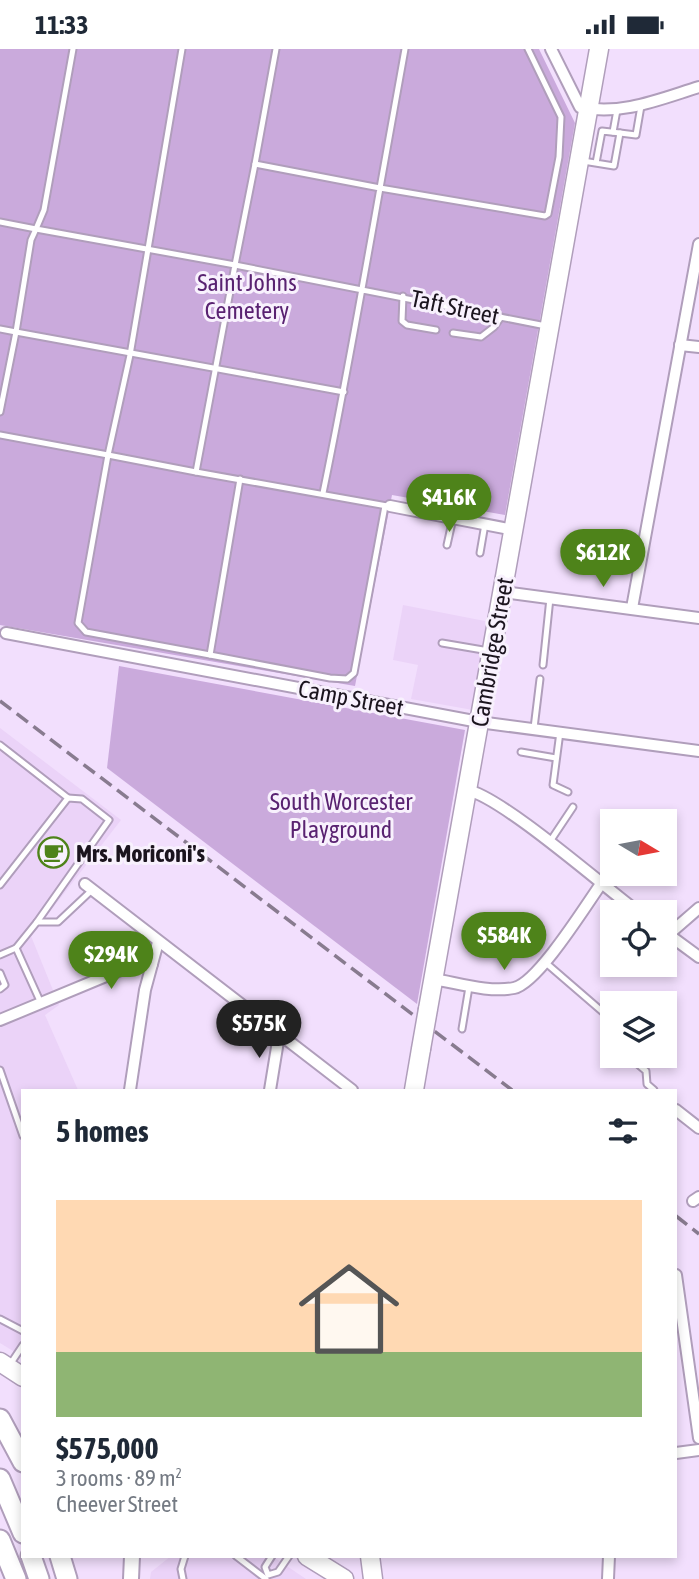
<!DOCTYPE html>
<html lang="en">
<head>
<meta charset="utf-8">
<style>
	body { margin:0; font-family:"Asap Condensed",sans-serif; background:#f6f6f7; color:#1f2937; height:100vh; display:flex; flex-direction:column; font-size:26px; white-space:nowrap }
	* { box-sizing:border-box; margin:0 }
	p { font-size:23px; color:#747a83 }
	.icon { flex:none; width:38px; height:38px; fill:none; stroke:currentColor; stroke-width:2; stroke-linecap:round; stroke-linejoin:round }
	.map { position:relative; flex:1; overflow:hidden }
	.details { position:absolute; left:21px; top:1040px; width:656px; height:469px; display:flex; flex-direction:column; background:#fff; border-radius:0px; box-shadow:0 4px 10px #0003 }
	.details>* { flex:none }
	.needle { width:46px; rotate:100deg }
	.controls { position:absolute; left:600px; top:760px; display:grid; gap:14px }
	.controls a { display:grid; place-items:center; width:77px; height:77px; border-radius:0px; background:#fff; box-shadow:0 4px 10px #0003; font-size:35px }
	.price { position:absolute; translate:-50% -60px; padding:0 16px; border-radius:24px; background:#4e831a; color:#fff; font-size:23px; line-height:46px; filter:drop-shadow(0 2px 4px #0008) }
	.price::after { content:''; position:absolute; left:50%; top:42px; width:21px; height:16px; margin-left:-10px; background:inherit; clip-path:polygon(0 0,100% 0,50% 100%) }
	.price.current { background:#222; color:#fff }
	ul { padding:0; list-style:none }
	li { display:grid; align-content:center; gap:14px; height:371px; padding:0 35px }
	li+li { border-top:2px solid #e0e1e3 }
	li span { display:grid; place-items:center; height:217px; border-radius:0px; color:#555 }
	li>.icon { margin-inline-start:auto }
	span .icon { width:126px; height:126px; fill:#fffc; stroke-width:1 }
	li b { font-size:30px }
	h2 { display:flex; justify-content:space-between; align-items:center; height:84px; padding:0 35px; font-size:30px }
	.status { display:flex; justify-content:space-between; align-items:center; height:49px; padding:0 35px; background:#fff; direction:ltr }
	.status svg { height:19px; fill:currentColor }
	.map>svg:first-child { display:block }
	.built { fill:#ebd3f8 }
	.green { fill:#caaadc }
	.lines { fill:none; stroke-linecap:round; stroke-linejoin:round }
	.service-casing { stroke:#b09ebb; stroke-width:9 }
	.minor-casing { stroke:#b09ebb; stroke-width:14 }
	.tertiary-casing { stroke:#b09ebb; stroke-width:18 }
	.primary-casing { stroke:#b09ebb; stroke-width:21 }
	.motorway-casing { stroke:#b09ebb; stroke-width:23 }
	.service { stroke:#fff; stroke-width:5 }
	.minor { stroke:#fff; stroke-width:10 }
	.tertiary { stroke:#fff; stroke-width:14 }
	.primary { stroke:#fff; stroke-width:18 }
	.motorway { stroke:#fff; stroke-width:19 }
	.rail { stroke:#887b8f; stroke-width:3.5; stroke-dasharray:14 7; stroke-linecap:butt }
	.primary-bridge-casing { stroke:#b09ebb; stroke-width:21; stroke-linecap:butt }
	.primary-bridge { stroke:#fff; stroke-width:18 }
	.labels { text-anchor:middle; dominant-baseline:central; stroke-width:6; stroke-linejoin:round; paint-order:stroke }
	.park-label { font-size:24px; fill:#592271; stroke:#f8f1fd }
	.street-label { font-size:24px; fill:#1b141e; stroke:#f8f1fd }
	.poi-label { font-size:24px; font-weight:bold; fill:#1b141e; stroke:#f8f1fd; text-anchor:start }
</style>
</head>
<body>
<div class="status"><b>11:33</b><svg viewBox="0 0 49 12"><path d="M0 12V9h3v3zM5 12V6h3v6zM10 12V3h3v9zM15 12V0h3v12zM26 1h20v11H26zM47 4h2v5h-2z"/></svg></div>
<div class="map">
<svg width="699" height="1530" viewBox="0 0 699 1530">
	<rect width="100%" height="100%" fill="#f2dffd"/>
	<g class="built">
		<path d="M403 556 490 573 473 661 411 650 418 616 393 611Z"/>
		<path d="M0 679 121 771 31 887 59 956 45 966 78 1041H23V1308L0 1294Z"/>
		<path d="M171 1507H272L306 1530H150L151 1523Z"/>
	</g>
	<g class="green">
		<path d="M0 0H539L575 74 505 466 392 446 355 637 0 576Z"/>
		<path d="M119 617 465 681 417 955 107 719Z"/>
	</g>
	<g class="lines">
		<defs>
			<g id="service">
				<path d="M73 0 44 161 36 180 235 216 196 423 108 406 78 574 86 583 210 606"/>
				<path d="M405 0 380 139 545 167 548 165 559 108 561 68 528 0"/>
				<path d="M613 83 617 61"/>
				<path d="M620 84 636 86 641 57"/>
				<path d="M583 112 614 117 620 84 602 82 596 114"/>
				<path d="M255 115 276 0"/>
				<path d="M0 173 36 180 31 191 16 283 0 280"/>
				<path d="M403 247 402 272 407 276 436 281"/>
				<path d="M453 284 481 288 494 278 501 268"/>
				<path d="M0 363 16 283 344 343"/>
				<path d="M0 386 108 406 130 306 182 0"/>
				<path d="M196 423 387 457"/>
				<path d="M240 430 210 606 330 629 347 630 354 624 385 457"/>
				<path d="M323 444C344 343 362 241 380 139L255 115 235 216 546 277"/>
				<path d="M447 496 453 469"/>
				<path d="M480 504 485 475"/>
				<path d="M442 594 489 602"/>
				<path d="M543 616 550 549"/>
				<path d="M534 679 540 630"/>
				<path d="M560 683 553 736 568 743"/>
				<path d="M0 696 68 749"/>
				<path d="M521 703 556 709"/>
				<path d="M549 794 573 758"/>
				<path d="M601 835 612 821"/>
				<path d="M0 836 68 749 82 750 109 771 37 873"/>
				<path d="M16 899 40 952"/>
				<path d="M0 906 16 899 37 873H58L92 841"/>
				<path d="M546 914 612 971"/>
				<path d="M0 924 5 936 0 940"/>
				<path d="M462 980 469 938"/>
				<path d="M612 987V993"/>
				<path d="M627 1006 646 1022 647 1035 654 1041"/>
				<path d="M0 1021 23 1087"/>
				<path d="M0 1270 23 1282"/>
				<path d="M9 1317 23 1296"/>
				<path d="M236 1507 266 1530"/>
				<path d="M272 1507 265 1518 268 1526 278 1523 289 1507"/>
				<path d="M183 1530 181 1520 185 1507"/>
			</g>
			<g id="minor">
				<path d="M551 0 580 58C621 67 660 50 699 38"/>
				<path d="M680 296 699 298"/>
				<path d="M390 457 514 481"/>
				<path d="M503 543 699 569"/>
				<path d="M632 559 699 195"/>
				<path d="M6 584 479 673 699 702"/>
				<path d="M467 741C502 748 603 837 638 863"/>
				<path d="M85 835 352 1041"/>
				<path d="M665 883 699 908"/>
				<path d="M669 885 699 859"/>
				<path d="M433 930C458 934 489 944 514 939 538 934 586 856 601 835"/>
				<path d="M0 971 123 920 152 915"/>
				<path d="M130 1041 145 941 158 893"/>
				<path d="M270 1041 279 986"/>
				<path d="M676 1061 699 1079"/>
				<path d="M693 1152 699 1148"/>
				<path d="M676 1226 699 1389"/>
				<path d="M676 1404 699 1401"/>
				<path d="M608 1530 609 1507"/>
			</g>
			<path id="tertiary" d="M131 1530 132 1507"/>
			<g id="primary">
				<path d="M428 960 599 0"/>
				<path d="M414 1041 421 1000"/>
				<path d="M0 1313 23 1328"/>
				<path d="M307 1507 344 1530"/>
				<path d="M370 1507 373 1530"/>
			</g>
			<g id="motorway">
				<path d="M0 1370 23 1413"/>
				<path d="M0 1430 23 1484"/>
				<path d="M0 1491 16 1530"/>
				<path d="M31 1507 39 1530"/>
				<path d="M60 1507 67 1530"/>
			</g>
		</defs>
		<use href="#service" class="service-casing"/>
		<use href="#minor" class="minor-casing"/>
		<use href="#tertiary" class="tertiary-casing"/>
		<use href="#primary" class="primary-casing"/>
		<use href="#motorway" class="motorway-casing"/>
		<use href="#service" class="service"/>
		<use href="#minor" class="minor"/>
		<use href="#tertiary" class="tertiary"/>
		<use href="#primary" class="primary"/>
		<use href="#motorway" class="motorway"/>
		<g class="rail">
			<path d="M0 652 512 1041"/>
			<path d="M676 1167 699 1185"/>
		</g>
		<defs>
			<path id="primary-bridge" d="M421 1000 428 960"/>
		</defs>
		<use href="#primary-bridge" class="primary-bridge-casing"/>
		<use href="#primary-bridge" class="primary-bridge"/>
	</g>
	<defs>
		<symbol id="cafe-ring" viewBox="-11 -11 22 22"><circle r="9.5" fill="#f8f1fd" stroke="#4e831a" stroke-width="1.5"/><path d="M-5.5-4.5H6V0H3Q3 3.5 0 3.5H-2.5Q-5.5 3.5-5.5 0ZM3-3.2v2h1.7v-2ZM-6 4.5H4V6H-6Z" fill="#4e831a"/></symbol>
	</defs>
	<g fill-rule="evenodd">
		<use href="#cafe-ring" x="36" y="786" width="35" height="35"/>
	</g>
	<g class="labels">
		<g class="park-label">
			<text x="247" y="233">Saint Johns<tspan x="247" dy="28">Cemetery</tspan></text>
			<text x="341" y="752">South Worcester<tspan x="341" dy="28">Playground</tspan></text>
		</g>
		<g class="street-label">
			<text transform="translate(455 258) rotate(12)">Taft Street</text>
			<text transform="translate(492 603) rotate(-80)">Cambridge Street</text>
			<text transform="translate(351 649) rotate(11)">Camp Street</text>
		</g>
		<g class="poi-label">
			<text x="76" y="804">Mrs. Moriconi's</text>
		</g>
	</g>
</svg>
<div class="controls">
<a><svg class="needle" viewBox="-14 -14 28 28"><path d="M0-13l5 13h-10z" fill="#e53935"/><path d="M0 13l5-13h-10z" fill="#747a83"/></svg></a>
<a><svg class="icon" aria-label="locate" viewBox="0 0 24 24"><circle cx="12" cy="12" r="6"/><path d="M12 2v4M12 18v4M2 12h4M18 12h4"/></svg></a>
<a><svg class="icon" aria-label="layers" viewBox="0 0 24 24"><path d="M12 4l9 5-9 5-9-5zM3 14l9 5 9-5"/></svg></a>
</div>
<b class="price" style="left:449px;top:485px">$416K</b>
<b class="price" style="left:603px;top:540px">$612K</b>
<b class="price" style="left:504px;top:923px">$584K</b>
<b class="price" style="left:111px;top:942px">$294K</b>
<b class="price current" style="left:259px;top:1011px">$575K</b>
<section class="details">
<h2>5 homes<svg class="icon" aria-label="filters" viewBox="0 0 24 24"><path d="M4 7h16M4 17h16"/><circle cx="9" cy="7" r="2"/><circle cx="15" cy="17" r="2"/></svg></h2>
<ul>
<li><span style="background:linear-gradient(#ffd9b3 70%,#8fb573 0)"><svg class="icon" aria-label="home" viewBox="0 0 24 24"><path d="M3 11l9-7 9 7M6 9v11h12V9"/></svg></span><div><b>$575,000</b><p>3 rooms · 89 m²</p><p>Cheever Street</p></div></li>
</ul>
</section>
</div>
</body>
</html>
